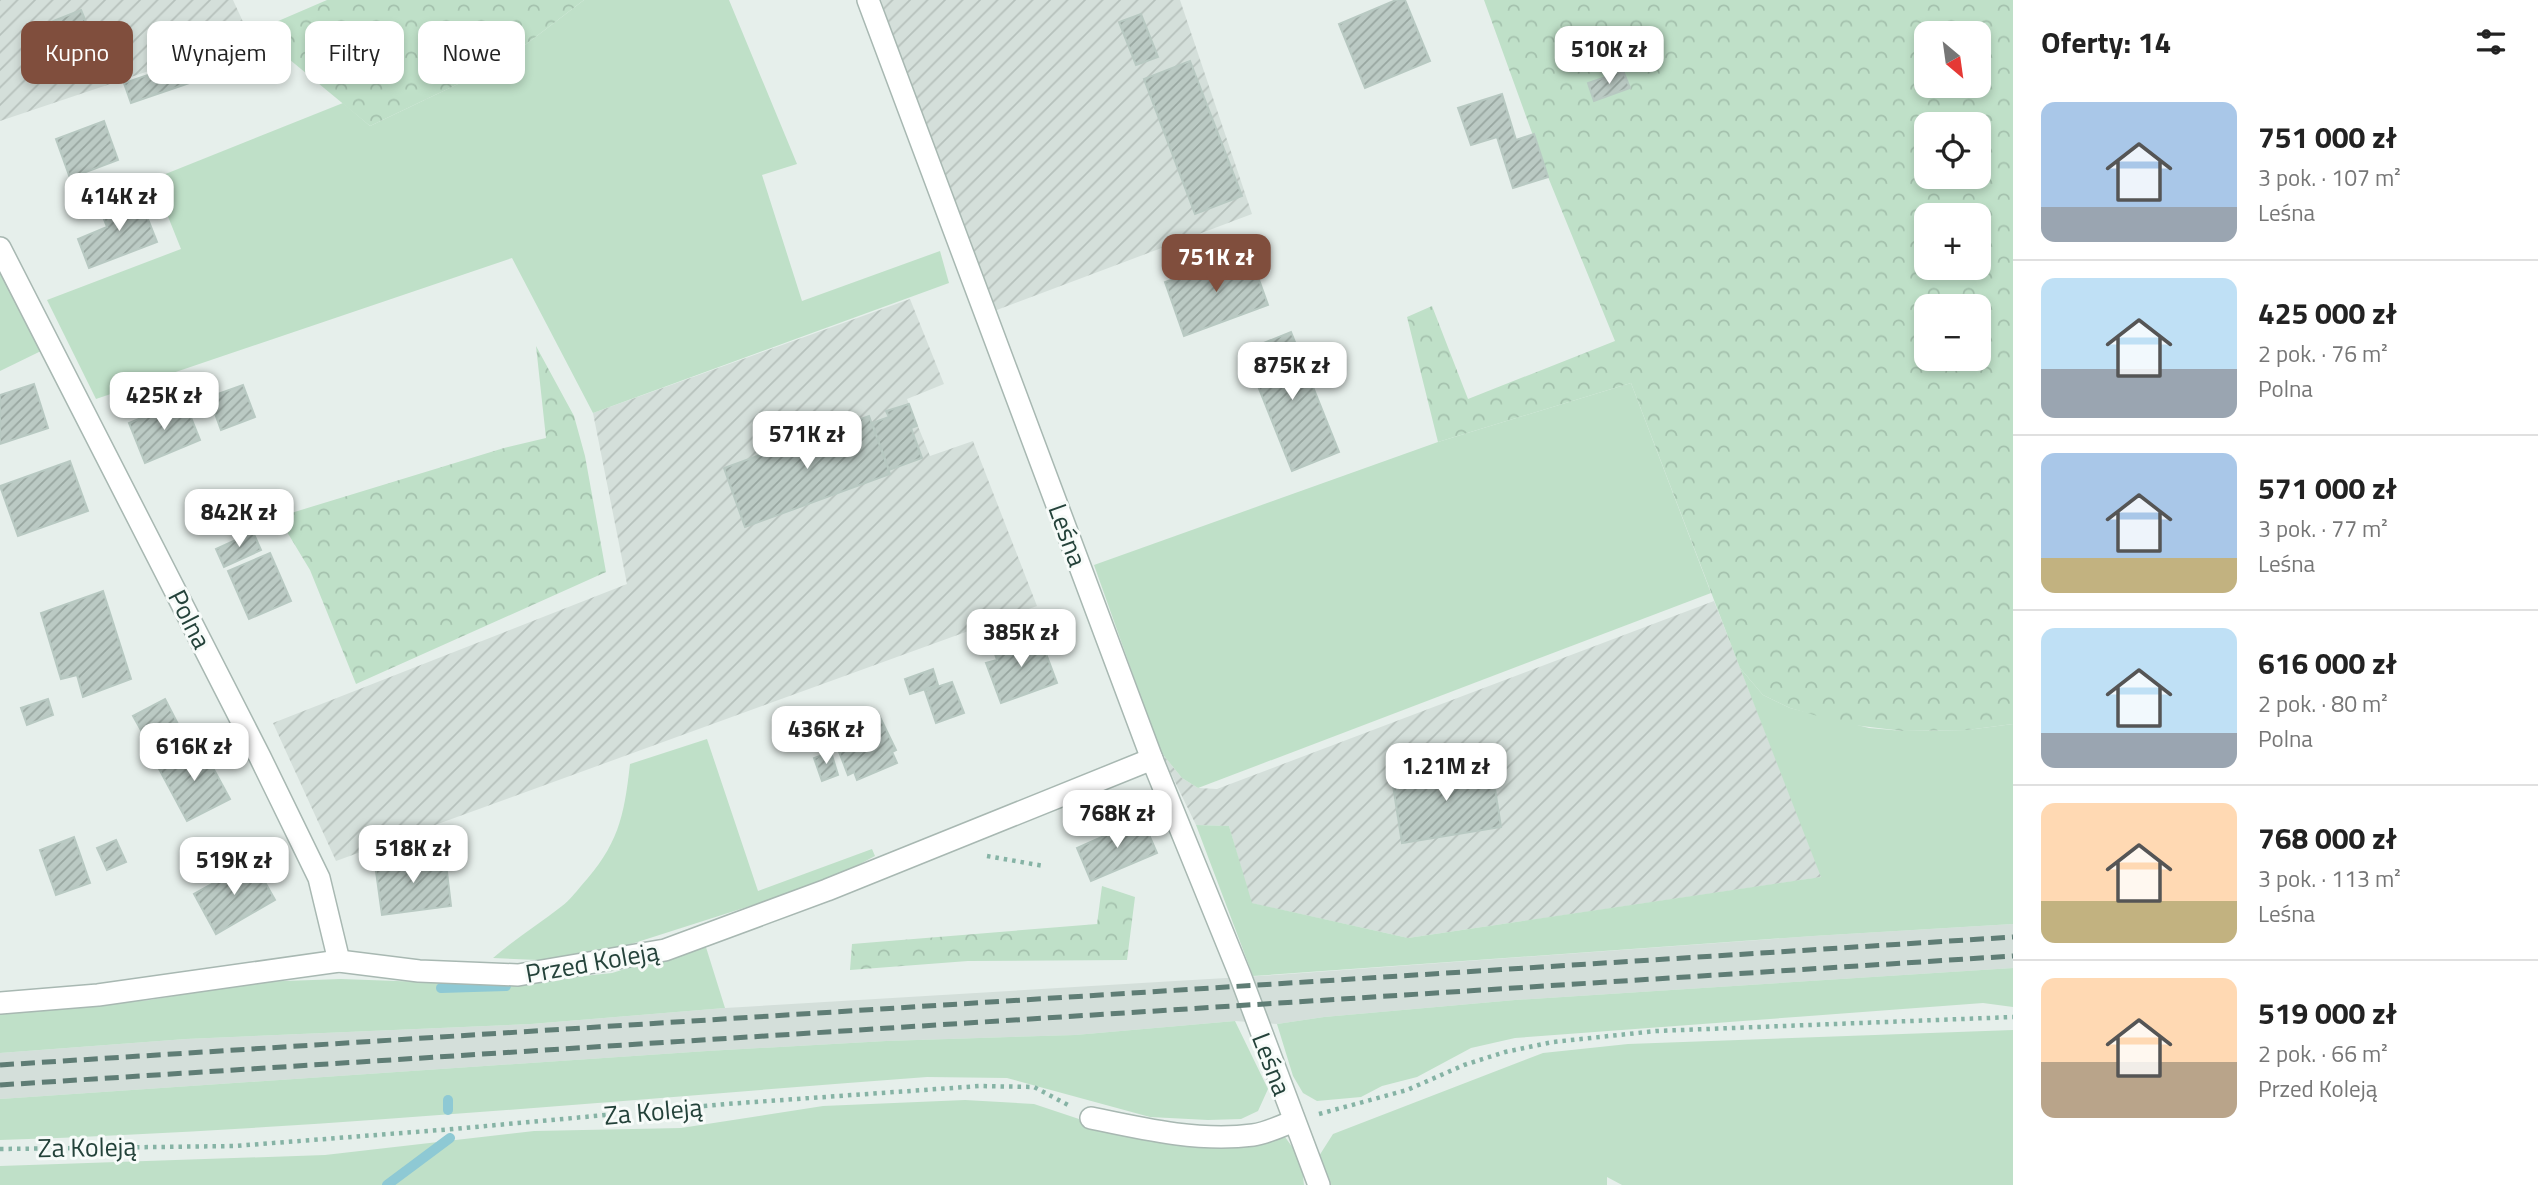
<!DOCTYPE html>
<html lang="pl">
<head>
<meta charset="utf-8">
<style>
	body { margin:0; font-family:"Titillium Web",sans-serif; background:#f2f2f2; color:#222; height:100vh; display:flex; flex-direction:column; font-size:26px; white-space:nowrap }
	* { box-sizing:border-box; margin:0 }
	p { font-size:23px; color:#767676 }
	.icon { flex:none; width:38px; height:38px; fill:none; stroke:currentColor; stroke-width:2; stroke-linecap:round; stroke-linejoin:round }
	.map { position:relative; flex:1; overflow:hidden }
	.panel { display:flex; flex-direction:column; background:#fff; width:525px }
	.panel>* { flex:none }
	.banner { position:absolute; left:21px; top:21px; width:665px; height:63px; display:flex; gap:14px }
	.needle { width:46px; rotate:151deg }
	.controls { position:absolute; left:1914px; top:21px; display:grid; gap:14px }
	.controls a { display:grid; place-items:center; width:77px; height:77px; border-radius:14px; background:#fff; box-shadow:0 4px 10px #0003; font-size:35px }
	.price { position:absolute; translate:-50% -60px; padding:0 16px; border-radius:14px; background:#fff; color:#222; font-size:23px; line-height:46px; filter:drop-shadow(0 2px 4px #0008) }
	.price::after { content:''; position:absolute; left:50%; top:42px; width:21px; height:16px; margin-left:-10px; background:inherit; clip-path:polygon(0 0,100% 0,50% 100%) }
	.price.selected { background:#804e3d; color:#fff }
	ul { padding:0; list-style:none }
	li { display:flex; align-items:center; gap:21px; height:175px; padding:0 28px }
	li+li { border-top:2px solid #e0e0e0 }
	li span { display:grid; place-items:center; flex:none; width:196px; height:140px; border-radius:14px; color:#555 }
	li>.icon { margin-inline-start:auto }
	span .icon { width:84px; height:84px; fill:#fffc; stroke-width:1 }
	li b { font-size:30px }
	h2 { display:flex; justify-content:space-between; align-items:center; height:84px; padding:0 28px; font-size:30px }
	.tag { padding:0 24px; border-radius:14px; background:#fff; box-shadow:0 4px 10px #0003; font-size:24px; line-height:63px }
	.tag.selected { background:#804e3d; color:#fff }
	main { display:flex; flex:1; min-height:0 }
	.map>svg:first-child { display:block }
	.built { fill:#d4dfda }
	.industrial { fill:url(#industrial-furrows) }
	.green { fill:#bfe0c8 }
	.forest { fill:url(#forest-crowns); fill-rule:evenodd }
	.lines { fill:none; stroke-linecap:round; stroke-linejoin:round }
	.stream { stroke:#8ec9d4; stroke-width:10 }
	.building { fill:url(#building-hatch); stroke:#b8c9c2; stroke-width:2 }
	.minor-casing { stroke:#a8b8b2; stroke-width:24 }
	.path { stroke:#86b3a5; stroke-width:4.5; stroke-dasharray:3.5 5; stroke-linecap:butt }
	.minor { stroke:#fff; stroke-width:21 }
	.rail { stroke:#5f7d75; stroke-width:5; stroke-dasharray:14 7; stroke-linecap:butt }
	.labels { text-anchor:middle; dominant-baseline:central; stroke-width:6; stroke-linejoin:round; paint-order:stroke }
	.street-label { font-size:26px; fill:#24423a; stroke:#f7fbf9 }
</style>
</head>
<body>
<main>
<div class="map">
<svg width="2013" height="1185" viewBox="0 0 2013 1185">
	<defs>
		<pattern id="industrial-furrows" width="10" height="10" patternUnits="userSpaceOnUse" patternTransform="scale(1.75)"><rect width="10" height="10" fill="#d4dfda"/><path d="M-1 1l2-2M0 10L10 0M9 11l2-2" fill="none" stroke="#b6c1bc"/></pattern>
		<pattern id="forest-crowns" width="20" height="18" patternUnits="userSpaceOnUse" patternTransform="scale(1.75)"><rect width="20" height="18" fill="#bfe0c8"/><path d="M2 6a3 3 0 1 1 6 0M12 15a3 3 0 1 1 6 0" fill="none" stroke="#a4c1ad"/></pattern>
		<pattern id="building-hatch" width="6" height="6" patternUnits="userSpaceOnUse" patternTransform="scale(1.75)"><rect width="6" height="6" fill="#bbcac4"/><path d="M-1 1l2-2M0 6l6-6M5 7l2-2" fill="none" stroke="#98a6a0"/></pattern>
	</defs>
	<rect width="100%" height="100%" fill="#e6efeb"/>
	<path class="built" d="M2013 924V968L1515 1000 1324 1017 1277 1024 1235 1021 1075 1035 886 1041 707 1051 0 1099V1053L186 1039 531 1024 725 1008 1275 975 1813 936Z"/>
	<g class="industrial">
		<path d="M0 0H233L250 37 0 121Z"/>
		<path d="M881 0H1180L1252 214 986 314Z"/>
		<path d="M910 299 944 384 907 399 930 456 973 441 1037 606 336 861 273 723 627 584 593 413Z"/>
		<path d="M1714 601 1822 877 1408 938 1251 903 1229 826 1196 825 1160 751 1182 778 1198 788 1217 789Z"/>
	</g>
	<g class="green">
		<path d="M584 0H729L797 164 762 175 802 301 940 251 949 283 593 413 512 258 96 399 47 300 181 249 153 179 343 103 370 126 500 64Z"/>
		<path d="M0 272 41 351 0 371Z"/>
		<path d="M1631 383 1711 593 1198 788 1182 778 1160 751 1094 565 1438 442Z"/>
		<path d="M1740 668 1763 695 1790 708 1869 728 1903 731 1967 730 2013 724V924L1813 936 1253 976 1196 825 1229 826 1252 903 1408 938 1821 877Z"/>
		<path d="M707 739 758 891 872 849 875 856 843 873 787 894 625 946 562 961 493 958C515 939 539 924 562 906 569 901 575 893 581 886 618 845 624 818 630 764Z"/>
		<path d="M705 944 725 1008 531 1024 186 1039 0 1053V1014L150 1000 256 982 341 979 424 982 536 981 612 973Z"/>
		<path d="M2013 968V1007L1983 1003 1515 1038 1471 1048 1417 1077 1382 1086 1361 1097 1317 1101 1303 1093 1293 1076 1277 1024 1324 1017 1515 1000Z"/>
		<path d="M1235 1021 1268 1089 1258 1111 1241 1119 1208 1120 1150 1117 1007 1078 927 1077C618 1100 309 1130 0 1140V1099L707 1051 886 1041 1075 1035Z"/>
		<path d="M2013 1030V1185H1622L1607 1177V1185H1331L1319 1156 1333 1134 1543 1053 1628 1044Z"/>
		<path d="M965 1100 1034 1104 1127 1135 1165 1143 1285 1137 1301 1159 1304 1185H0V1166L325 1155 534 1131 681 1128 823 1106Z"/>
	</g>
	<g class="forest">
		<path d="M327 0H584L500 64 370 126 255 31Z"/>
		<path d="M1484 0H2013V724L1967 730 1903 731 1845 724 1790 708 1763 695 1740 668 1631 383 1438 442 1407 317 1432 306 1468 399 1615 341 1548 177ZM1927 33H1979V86H1927ZM1927 124H1979V177H1927ZM1927 215H1979V268H1927ZM1927 306H1979V359H1927Z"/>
		<path d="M536 346 574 416 585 456 606 572 356 684 310 570 278 517 504 448 546 438Z"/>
		<path d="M1102 886 1135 897 1127 960 968 961 850 970 852 944 1097 924Z"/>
	</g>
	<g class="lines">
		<g class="stream">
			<path d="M441 988 506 986"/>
			<path d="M448 1100V1110"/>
			<path d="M387 1185 450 1138"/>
		</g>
	</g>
	<g class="building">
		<path d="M1396 0H1405L1430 61 1365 88 1339 24Z"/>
		<path d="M81 10 88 27 65 36 74 60 45 71 28 31Z"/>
		<path d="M1141 14 1158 57 1136 65 1119 22Z"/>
		<path d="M189 61 195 81 131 103 124 83Z"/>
		<path d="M1190 61 1242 196 1195 214 1144 79Z"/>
		<path d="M1623 71 1630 88 1594 101 1588 83Z"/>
		<path d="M1502 94 1516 140 1534 134 1548 177 1513 188 1497 137 1471 145 1458 108Z"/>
		<path d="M104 121 118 160 70 178 56 139Z"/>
		<path d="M138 194 157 242 89 268 78 239 107 227 100 209Z"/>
		<path d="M1249 252 1268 305 1184 336 1165 282Z"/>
		<path d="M1291 332 1339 452 1292 471 1244 351Z"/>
		<path d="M34 384 48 428 0 444V395Z"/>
		<path d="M243 385 255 417 221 430 209 397Z"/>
		<path d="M184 400 200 440 145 463 129 423Z"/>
		<path d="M909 404 917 426 911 428 922 458 889 470 872 423 889 417 886 411Z"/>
		<path d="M869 416 890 474 745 527 724 468Z"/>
		<path d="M70 461 88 511 18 536 0 486Z"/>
		<path d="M253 532 261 550 224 567 216 549Z"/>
		<path d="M270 553 291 601 249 619 228 571Z"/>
		<path d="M103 591 131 679 83 697 77 675 61 679 41 613Z"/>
		<path d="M1039 635 1057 683 1001 703 986 663 997 660 994 651Z"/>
		<path d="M933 669 938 685 910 694 905 679Z"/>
		<path d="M952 682 964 713 936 723 925 691Z"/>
		<path d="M48 699 53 715 27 725 21 708Z"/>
		<path d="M165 699 178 724 147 741 133 716Z"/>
		<path d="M878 713 896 750 892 752 897 763 857 780 854 772 848 775 831 731Z"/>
		<path d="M200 744 230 799 187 821 158 767Z"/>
		<path d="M831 752 838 775 822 781 814 758Z"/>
		<path d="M1491 764 1501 827 1402 843 1392 779Z"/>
		<path d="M1142 819 1157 853 1091 881 1077 848Z"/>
		<path d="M74 837 90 883 56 895 40 850Z"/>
		<path d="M116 840 126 862 107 870 97 848Z"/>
		<path d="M445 855 451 906 382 915 375 864Z"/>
		<path d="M253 861 275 900 216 934 194 894Z"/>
	</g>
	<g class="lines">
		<defs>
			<g id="minor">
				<path d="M868 0 1152 759 1240 975 1319 1185"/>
				<path d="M0 248 260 757 319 878 339 961"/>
				<path d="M0 1003 98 995 339 961 419 971 518 975 665 950 827 890 1152 759"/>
				<path d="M1091 1118C1143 1129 1199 1142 1253 1135 1267 1133 1281 1126 1294 1121"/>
			</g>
		</defs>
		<use href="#minor" class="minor-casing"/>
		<g class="path">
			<path d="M987 856 1044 866"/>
			<path d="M1319 1114 1407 1090 1464 1065 1505 1052 1553 1042 1656 1031 2013 1017"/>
			<path d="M0 1149 235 1146 453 1129 726 1104 980 1086 1034 1087 1070 1106"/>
		</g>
		<use href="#minor" class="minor"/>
		<g class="rail">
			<path d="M0 1065 2013 937"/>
			<path d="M0 1085 2013 956"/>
		</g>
	</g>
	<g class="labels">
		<g class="street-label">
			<text transform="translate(1068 535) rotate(70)">Leśna</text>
			<text transform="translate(190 619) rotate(63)">Polna</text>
			<text transform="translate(592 962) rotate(-10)">Przed Koleją</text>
			<text transform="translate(1272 1064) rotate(69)">Leśna</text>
			<text transform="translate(653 1111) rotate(-5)">Za Koleją</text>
			<text transform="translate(87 1147) rotate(-1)">Za Koleją</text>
		</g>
	</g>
</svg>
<div class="controls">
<a><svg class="needle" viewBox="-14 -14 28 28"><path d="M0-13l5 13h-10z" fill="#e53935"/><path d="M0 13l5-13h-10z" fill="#767676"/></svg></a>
<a><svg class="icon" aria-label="locate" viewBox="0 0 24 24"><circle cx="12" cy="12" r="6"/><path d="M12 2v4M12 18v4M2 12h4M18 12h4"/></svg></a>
<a>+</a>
<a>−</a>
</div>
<b class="price" style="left:1609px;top:86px">510K zł</b>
<b class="price" style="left:119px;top:233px">414K zł</b>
<b class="price selected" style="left:1216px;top:294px">751K zł</b>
<b class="price" style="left:1292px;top:402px">875K zł</b>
<b class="price" style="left:164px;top:432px">425K zł</b>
<b class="price" style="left:807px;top:471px">571K zł</b>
<b class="price" style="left:239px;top:549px">842K zł</b>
<b class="price" style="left:1021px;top:669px">385K zł</b>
<b class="price" style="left:826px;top:766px">436K zł</b>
<b class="price" style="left:194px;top:783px">616K zł</b>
<b class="price" style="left:1446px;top:803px">1.21M zł</b>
<b class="price" style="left:1117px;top:850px">768K zł</b>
<b class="price" style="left:413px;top:885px">518K zł</b>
<b class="price" style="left:234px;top:897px">519K zł</b>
<div class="banner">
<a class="tag selected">Kupno</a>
<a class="tag">Wynajem</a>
<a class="tag">Filtry</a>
<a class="tag">Nowe</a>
</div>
</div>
<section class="panel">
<h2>Oferty: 14<svg class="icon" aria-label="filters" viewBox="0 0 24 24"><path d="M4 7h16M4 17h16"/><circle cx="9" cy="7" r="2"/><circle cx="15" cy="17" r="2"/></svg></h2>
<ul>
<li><span style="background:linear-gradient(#a9c7e8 75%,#9aa5b1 0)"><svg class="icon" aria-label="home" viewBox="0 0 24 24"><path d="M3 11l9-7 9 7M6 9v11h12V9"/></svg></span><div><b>751 000 zł</b><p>3 pok. · 107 m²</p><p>Leśna</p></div></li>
<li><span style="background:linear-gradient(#bfe0f5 65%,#9aa5b1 0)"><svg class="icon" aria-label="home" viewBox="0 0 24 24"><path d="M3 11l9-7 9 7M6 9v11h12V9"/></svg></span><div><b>425 000 zł</b><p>2 pok. · 76 m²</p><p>Polna</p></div></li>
<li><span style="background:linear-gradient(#a9c7e8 75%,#c2b280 0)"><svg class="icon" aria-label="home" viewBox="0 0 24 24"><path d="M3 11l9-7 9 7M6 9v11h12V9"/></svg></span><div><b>571 000 zł</b><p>3 pok. · 77 m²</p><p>Leśna</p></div></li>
<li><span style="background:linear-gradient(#bfe0f5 75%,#9aa5b1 0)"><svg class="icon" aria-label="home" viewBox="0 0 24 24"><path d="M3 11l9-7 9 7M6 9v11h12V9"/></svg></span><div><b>616 000 zł</b><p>2 pok. · 80 m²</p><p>Polna</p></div></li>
<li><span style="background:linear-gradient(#ffd9b3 70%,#c2b280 0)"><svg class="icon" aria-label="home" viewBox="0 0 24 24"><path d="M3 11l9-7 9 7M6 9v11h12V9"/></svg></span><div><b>768 000 zł</b><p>3 pok. · 113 m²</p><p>Leśna</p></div></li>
<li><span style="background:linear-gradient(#ffd9b3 60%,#b9a48a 0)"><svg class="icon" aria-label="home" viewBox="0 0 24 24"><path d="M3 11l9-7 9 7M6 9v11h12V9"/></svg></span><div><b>519 000 zł</b><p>2 pok. · 66 m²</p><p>Przed Koleją</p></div></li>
</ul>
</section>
</main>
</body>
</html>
